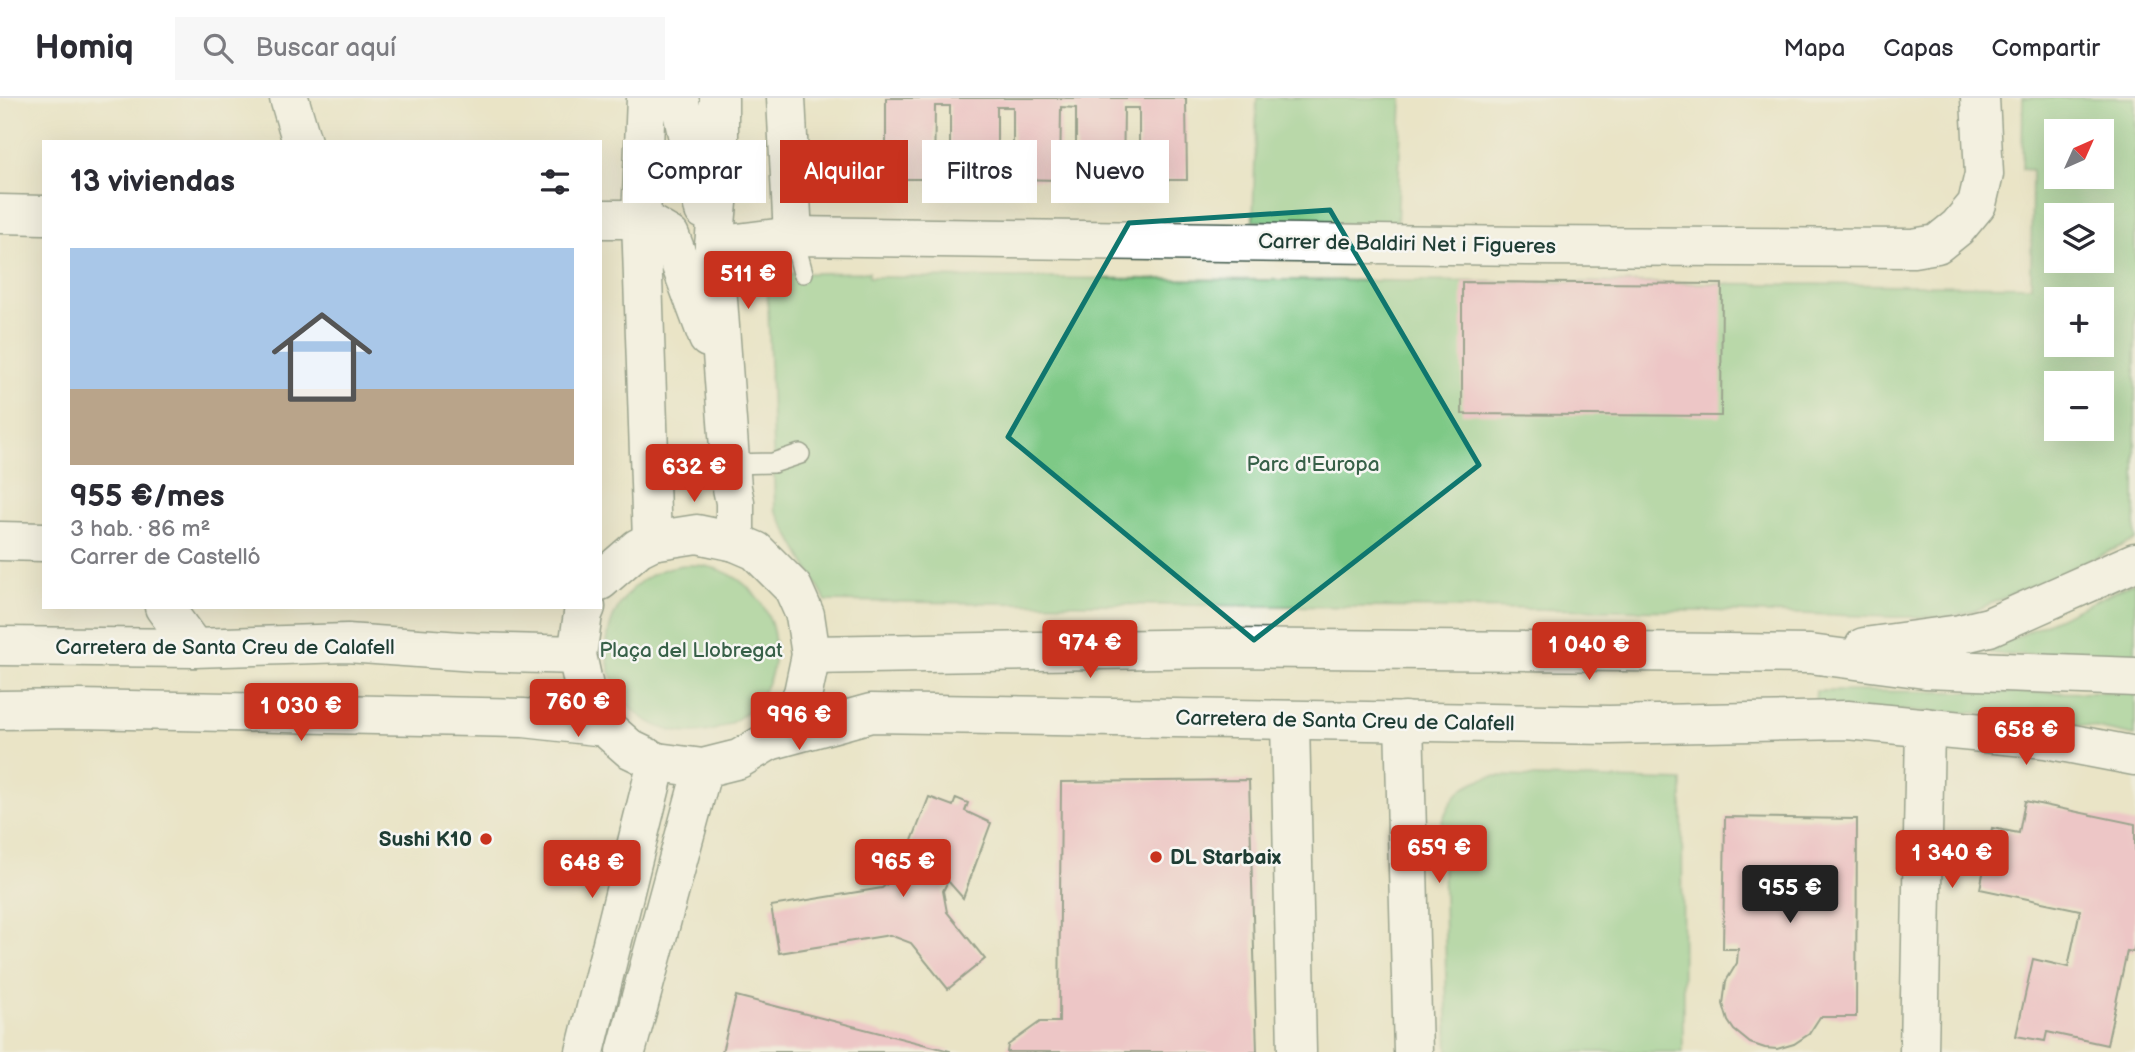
<!DOCTYPE html>
<html lang="es">
<head>
<meta charset="utf-8">
<style>
	body { margin:0; font-family:"Balsamiq Sans",sans-serif; background:#f7f7f7; color:#2b2b33; height:100vh; display:flex; flex-direction:column; font-size:26px; white-space:nowrap }
	* { box-sizing:border-box; margin:0 }
	p { font-size:23px; color:#7c7c81 }
	.icon { flex:none; width:38px; height:38px; fill:none; stroke:currentColor; stroke-width:2; stroke-linecap:round; stroke-linejoin:round }
	.map { position:relative; flex:1; overflow:hidden }
	.sheet { position:absolute; left:42px; top:42px; width:560px; height:469px; display:flex; flex-direction:column; background:#fff; border-radius:0px; box-shadow:0 7px 28px #0002 }
	.sheet>* { flex:none }
	.hud { position:absolute; left:623px; top:42px; width:665px; height:63px; display:flex; gap:14px }
	.needle { width:46px; rotate:45deg }
	.controls { position:absolute; left:2044px; top:21px; display:grid; gap:14px }
	.controls a { display:grid; place-items:center; width:70px; height:70px; border-radius:0px; background:#fff; box-shadow:0 7px 28px #0002; font-size:35px }
	.price { position:absolute; translate:-50% -60px; padding:0 16px; border-radius:7px; background:#c8321e; color:#fff; font-size:23px; line-height:46px; filter:drop-shadow(0 2px 4px #0008) }
	.price::after { content:''; position:absolute; left:50%; top:42px; width:21px; height:16px; margin-left:-10px; background:inherit; clip-path:polygon(0 0,100% 0,50% 100%) }
	.price.current { background:#222; color:#fff }
	ul { padding:0; list-style:none }
	li { display:grid; align-content:center; gap:14px; height:371px; padding:0 28px }
	li+li { border-top:2px solid #e1e1e2 }
	li span { display:grid; place-items:center; height:217px; border-radius:0px; color:#555 }
	li>.icon { margin-inline-start:auto }
	span .icon { width:126px; height:126px; fill:#fffc; stroke-width:1 }
	li b { font-size:30px }
	h2 { display:flex; justify-content:space-between; align-items:center; height:84px; padding:0 28px; font-size:30px }
	.chip { padding:0 24px; border-radius:0px; background:#fff; box-shadow:0 7px 28px #0002; font-size:24px; line-height:63px }
	.chip.current { background:#c8321e; color:#fff }
	header { display:flex; align-items:center; gap:42px; box-sizing:border-box; height:98px; padding:0 35px; background:#fff; border-bottom:2px solid #e1e1e2 }
	header strong { font-size:33px }
	nav { display:flex; gap:38px; margin-inline-start:auto; font-size:24px }
	.search { width:490px; height:63px; background:#f7f7f7; display:flex; align-items:center; gap:18px; box-sizing:border-box; padding:0 24px; border-radius:0px; color:#7c7c81; font-size:26px }
	.map>svg:first-child { display:block }
	.green { fill:#7ec986; stroke:#4e835d; stroke-width:2; fill-rule:evenodd }
	.building { fill:#f2a2c5 }
	.lines { fill:none; stroke-linecap:round; stroke-linejoin:round }
	.service-casing { stroke:#3d564a; stroke-width:22 }
	.minor-casing { stroke:#3d564a; stroke-width:41 }
	.tertiary-casing { stroke:#3d564a; stroke-width:41 }
	.service { stroke:#fff; stroke-width:19 }
	.minor { stroke:#fff; stroke-width:38 }
	.tertiary { stroke:#fff; stroke-width:38 }
	.marked { fill:none; stroke:#0f766e; stroke-width:5; stroke-linejoin:round }
	.poi-dot { fill:#c8321e; stroke:#f6f6f2; stroke-width:2.5 }
	.labels { text-anchor:middle; dominant-baseline:central; stroke-width:5; stroke-linejoin:round; paint-order:stroke }
	.street-label { font-size:21px; fill:#1f3d34; stroke:#f6f6f2 }
	.park-label { font-size:21px; fill:#376048; stroke:#f6f6f2 }
	.poi-label { font-size:21px; font-weight:bold; fill:#1f3d34; stroke:#f6f6f2; text-anchor:end }
</style>
</head>
<body>
<header>
<strong>Homiq</strong>
<div class="search"><svg class="icon" aria-label="search" viewBox="0 0 24 24"><circle cx="10" cy="10" r="6"/><path d="M15 15l6 6"/></svg>Buscar aquí</div>
<nav><a>Mapa</a><a>Capas</a><a>Compartir</a></nav>
</header>
<div class="map">
<svg width="2135" height="954" viewBox="0 0 2135 954">
	<rect width="100%" height="100%" fill="#f6f6f2"/>
	<filter id="ink" filterUnits="userSpaceOnUse"><feTurbulence type="fractalNoise" baseFrequency=".0143" numOctaves="2"/><feDisplacementMap in="SourceGraphic" scale="14" xChannelSelector="R" yChannelSelector="G"/><feConvolveMatrix kernelMatrix="1 2 1 2 8 2 1 2 1" color-interpolation-filters="sRGB"/></filter>
	<filter id="wash" filterUnits="userSpaceOnUse"><feTurbulence type="fractalNoise" baseFrequency=".00686" numOctaves="4" result="noise"/><feDisplacementMap in="SourceGraphic" scale="28" xChannelSelector="R" yChannelSelector="G"/><feGaussianBlur stdDeviation="1.57" result="paint"/><feColorMatrix in="noise" values="0 0 0 0 0 0 0 0 0 0 0 0 0 0 0 0 0 1.4 0 .05"/><feComposite in="paint" operator="in"/></filter>
	<g filter="url(#wash)">
		<rect width="100%" height="100%" fill="#eae4c6"/>
		<g class="green">
			<path d="M1257 0H1402L1397 128 1253 123Z"/>
			<path d="M2023 0H2135V442L1974 513 1947 519H1894L1711 513 826 503 775 411 767 176 869 174V179H886L2031 188 2032 72 2022 71ZM2056 33H2102V79H2056ZM2056 117H2102V163H2056ZM2056 201H2102V247H2056ZM2056 285H2102V331H2056Z"/>
			<circle cx="691" cy="551" r="84"/>
			<path d="M2135 484V556L2011 557 1990 555 1993 550Z"/>
			<path d="M1816 593 2135 595V638L2092 629 2006 616 1815 610Z"/>
			<path d="M1494 678 1682 683 1683 954H1448L1442 724C1452 696 1464 684 1494 678Z"/>
		</g>
		<g id="blocks">
			<g class="building">
				<path d="M886 0H1186L1187 82H1139V10H1124L1123 82H1076V10L1061 9 1060 82 1013 81V9H997V81H950V8H935L934 81H886Z"/>
				<path d="M1462 184 1722 186 1721 318 1462 316Z"/>
				<path d="M1249 682 1257 954H1007L1008 947 1040 924H1059L1061 684Z"/>
				<path d="M929 699 953 708 956 700 968 705 965 713 991 725 963 800 948 783 943 793 947 814 985 861 948 891 911 845 890 837 779 855 771 808 882 790 899 776Z"/>
				<path d="M2025 703 2135 726V847L2133 854 2127 853 2107 947 2047 934 2045 943 2016 938 2033 861 2068 869 2080 812 1980 791 1992 730 2019 735Z"/>
				<path d="M1725 719 1857 721 1856 919H1820L1809 936 1794 946 1777 951 1765 950 1750 945 1734 932 1728 923 1723 906 1726 883 1737 865 1738 851H1723Z"/>
				<path d="M736 898 950 953V954H722Z"/>
			</g>
		</g>
	</g>
	<g filter="url(#ink)">
		<use href="#blocks" fill-opacity="0" stroke="#3d564a" stroke-width="2"/>
		<g class="lines">
			<defs>
				<g id="service">
					<path d="M793 138 803 175"/>
					<path d="M730 366 773 365 800 356"/>
				</g>
				<g id="minor">
					<path d="M289 0 302 44"/>
					<path d="M646 0 641 121 652 443"/>
					<path d="M679 0 704 112"/>
					<path d="M719 0V94L714 148 732 390 735 404V444"/>
					<path d="M786 0 793 138"/>
					<path d="M0 116 44 117"/>
					<path d="M600 121H641L670 138 708 240"/>
					<path d="M714 148 793 138 1526 148 1913 150 1937 146 1958 129 1977 106 1984 76 1980 0"/>
					<path d="M0 443 44 444"/>
					<path d="M164 509 194 550"/>
					<path d="M0 612 80 611 524 620 605 629"/>
					<path d="M1290 622 1297 954"/>
					<path d="M1404 623 1413 954"/>
					<path d="M769 643 871 615 1609 627 1847 622 2046 641 2135 658"/>
					<path d="M585 954 657 664"/>
					<path d="M626 954 703 670"/>
					<path d="M1919 954 1925 629"/>
				</g>
				<g id="tertiary">
					<path d="M586 509 583 516 577 557 586 598 605 629 630 651 657 664 703 670 739 661 769 643 795 613 803 595 811 557 805 517 793 490 756 453 735 444 697 436 652 443 638 450 600 483"/>
					<path d="M0 548 194 550 347 545 475 554 577 557"/>
					<path d="M1864 549 1960 536 1989 529 2135 464"/>
					<path d="M811 557 1219 550 1727 555 1810 556 1925 571 2135 579"/>
				</g>
			</defs>
			<use href="#service" class="service-casing"/>
			<use href="#minor" class="minor-casing"/>
			<use href="#tertiary" class="tertiary-casing"/>
			<use href="#service" class="service"/>
			<use href="#minor" class="minor"/>
			<use href="#tertiary" class="tertiary"/>
		</g>
	</g>
	<path d="M0 0H2135V954H0ZM1330 112 1479 367 1254 542 1008 339 1129 125Z" fill="#eae4c6" fill-opacity=".55" fill-rule="evenodd"/>
	<path class="marked" d="M1330 112 1479 367 1254 542 1008 339 1129 125Z"/>
	<g class="poi-dot">
		<circle cx="486" cy="741" r="7"/>
		<circle cx="1156" cy="759" r="7"/>
	</g>
	<g class="labels">
		<g class="street-label">
			<text transform="translate(1407 146) rotate(1)">Carrer de Baldiri Net i Figueres</text>
			<text x="225" y="549">Carretera de Santa Creu de Calafell</text>
			<text transform="translate(1345 623) rotate(1)">Carretera de Santa Creu de Calafell</text>
		</g>
		<g class="park-label">
			<text x="1313" y="366">Parc d'Europa</text>
			<text x="691" y="552">Plaça del Llobregat</text>
		</g>
		<g class="poi-label">
			<text x="472" y="741">Sushi K10</text>
			<text x="1170" y="759" text-anchor="start">DL Starbaix</text>
		</g>
	</g>
</svg>
<div class="controls">
<a><svg class="needle" viewBox="-14 -14 28 28"><path d="M0-13l5 13h-10z" fill="#e53935"/><path d="M0 13l5-13h-10z" fill="#7c7c81"/></svg></a>
<a><svg class="icon" aria-label="layers" viewBox="0 0 24 24"><path d="M12 4l9 5-9 5-9-5zM3 14l9 5 9-5"/></svg></a>
<a>+</a>
<a>−</a>
</div>
<b class="price" style="left:748px;top:213px">511 €</b>
<b class="price" style="left:694px;top:406px">632 €</b>
<b class="price" style="left:1090px;top:582px">974 €</b>
<b class="price" style="left:1589px;top:584px">1 040 €</b>
<b class="price" style="left:578px;top:641px">760 €</b>
<b class="price" style="left:301px;top:645px">1 030 €</b>
<b class="price" style="left:799px;top:654px">996 €</b>
<b class="price" style="left:2026px;top:669px">658 €</b>
<b class="price" style="left:1439px;top:787px">659 €</b>
<b class="price" style="left:1952px;top:792px">1 340 €</b>
<b class="price" style="left:903px;top:801px">965 €</b>
<b class="price" style="left:592px;top:802px">648 €</b>
<b class="price current" style="left:1790px;top:827px">955 €</b>
<div class="hud">
<a class="chip">Comprar</a>
<a class="chip current">Alquilar</a>
<a class="chip">Filtros</a>
<a class="chip">Nuevo</a>
</div>
<section class="sheet">
<h2>13 viviendas<svg class="icon" aria-label="filters" viewBox="0 0 24 24"><path d="M4 7h16M4 17h16"/><circle cx="9" cy="7" r="2"/><circle cx="15" cy="17" r="2"/></svg></h2>
<ul>
<li><span style="background:linear-gradient(#a9c7e8 65%,#b9a48a 0)"><svg class="icon" aria-label="home" viewBox="0 0 24 24"><path d="M3 11l9-7 9 7M6 9v11h12V9"/></svg></span><div><b>955 €/mes</b><p>3 hab. · 86 m²</p><p>Carrer de Castelló</p></div></li>
</ul>
</section>
</div>
</body>
</html>
